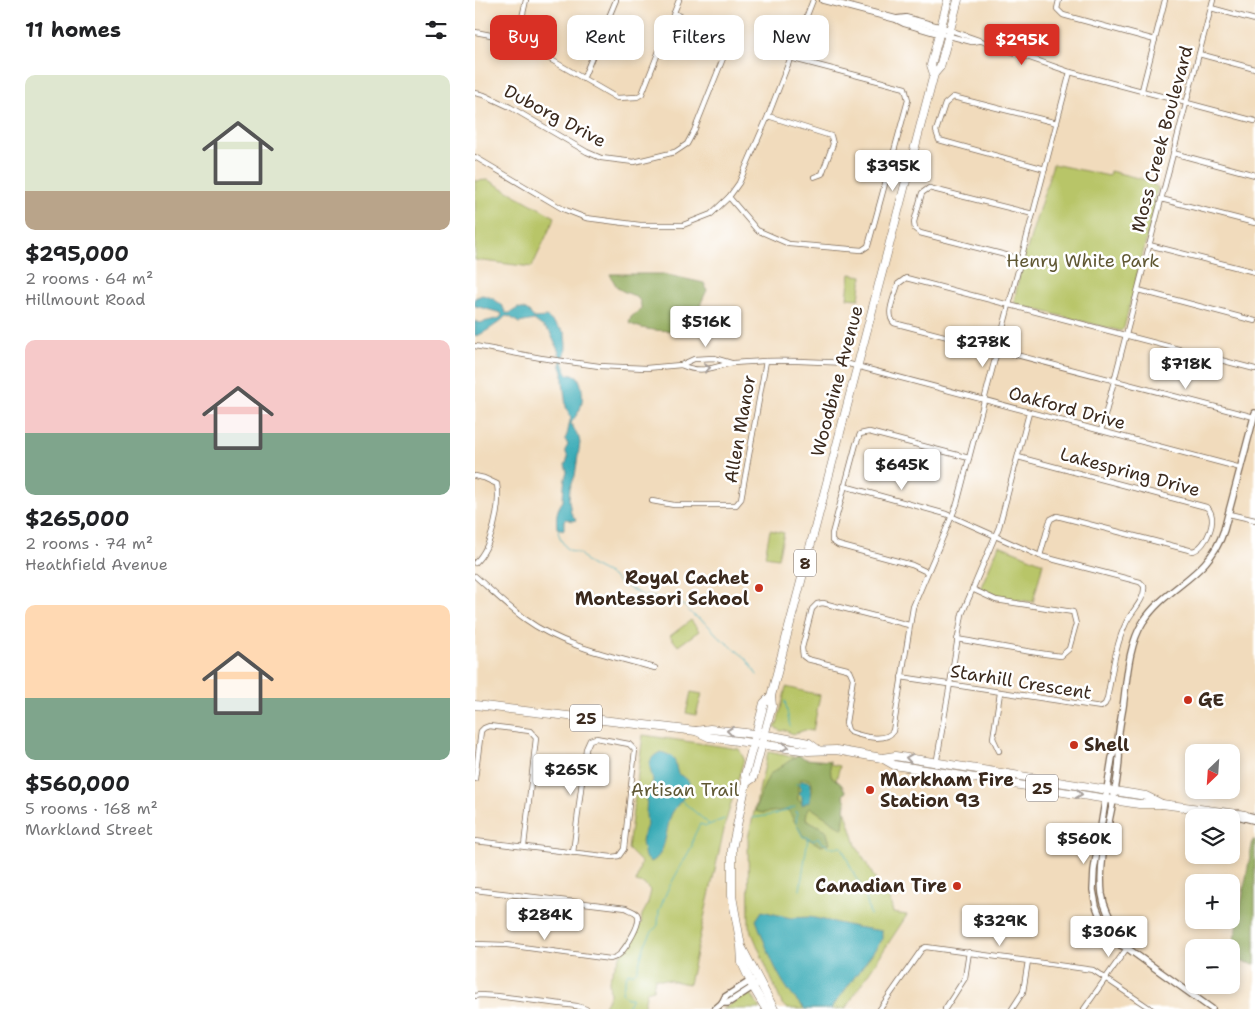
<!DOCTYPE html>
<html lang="en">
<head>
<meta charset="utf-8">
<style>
	body { margin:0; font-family:"Shantell Sans",sans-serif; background:#f6f6f6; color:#202124; height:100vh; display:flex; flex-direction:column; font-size:19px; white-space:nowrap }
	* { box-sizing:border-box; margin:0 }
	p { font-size:16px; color:#757577 }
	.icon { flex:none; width:28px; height:28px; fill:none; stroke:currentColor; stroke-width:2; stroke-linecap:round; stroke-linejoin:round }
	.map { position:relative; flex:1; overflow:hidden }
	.panel { display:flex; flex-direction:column; background:#fff; width:475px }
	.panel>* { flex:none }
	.banner { position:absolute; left:15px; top:15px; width:475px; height:45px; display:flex; gap:10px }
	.needle { width:32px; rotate:205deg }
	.controls { position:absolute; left:710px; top:744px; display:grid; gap:10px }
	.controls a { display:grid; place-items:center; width:55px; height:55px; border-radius:10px; background:#fff; box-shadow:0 2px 8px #0003; font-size:25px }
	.price { position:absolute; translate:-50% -42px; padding:0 11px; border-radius:5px; background:#fff; color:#222; font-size:16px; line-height:32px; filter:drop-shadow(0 1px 2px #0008) }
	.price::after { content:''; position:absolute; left:50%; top:30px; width:15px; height:11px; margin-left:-8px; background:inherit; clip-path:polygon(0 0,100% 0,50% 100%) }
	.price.selected { background:#d93025; color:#fff }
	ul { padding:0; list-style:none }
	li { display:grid; align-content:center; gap:10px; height:265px; padding:0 25px }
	li span { display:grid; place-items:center; height:155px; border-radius:10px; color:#555 }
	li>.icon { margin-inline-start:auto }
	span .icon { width:90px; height:90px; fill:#fffc; stroke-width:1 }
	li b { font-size:21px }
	h2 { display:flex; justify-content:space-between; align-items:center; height:60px; padding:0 25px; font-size:21px }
	.chip { padding:0 18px; border-radius:10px; background:#fff; box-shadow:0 2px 8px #0003; font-size:18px; line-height:45px }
	.chip.selected { background:#d93025; color:#fff }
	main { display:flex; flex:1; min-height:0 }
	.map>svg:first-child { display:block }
	.green { fill:#b8c567; stroke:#7a7842 }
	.forest { fill:#92aa5c; stroke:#666a3d; fill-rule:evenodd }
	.water { fill:#39aab6; stroke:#3a6a6a }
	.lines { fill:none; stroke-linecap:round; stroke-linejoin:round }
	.stream { stroke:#39aab6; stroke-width:1 }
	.minor-casing { stroke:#7b6855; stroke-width:6 }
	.tertiary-casing { stroke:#7b6855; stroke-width:8 }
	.secondary-casing { stroke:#7b6855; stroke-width:8 }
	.primary-casing { stroke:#7b6855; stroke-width:9 }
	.motorway-casing { stroke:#7b6855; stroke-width:11 }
	.minor { stroke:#fff; stroke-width:4.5 }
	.tertiary { stroke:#fff; stroke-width:5.5 }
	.secondary { stroke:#fff; stroke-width:6 }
	.primary { stroke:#fff; stroke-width:8 }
	.motorway { stroke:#fff; stroke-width:9 }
	.oneway { stroke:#a79f9a }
	.poi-dot { fill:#c8321e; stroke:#fff; stroke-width:2 }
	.labels { text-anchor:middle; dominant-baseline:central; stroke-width:5; stroke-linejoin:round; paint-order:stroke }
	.shield { fill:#fff; stroke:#766a62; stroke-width:1 }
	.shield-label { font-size:16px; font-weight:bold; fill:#3b2a1e }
	.street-label { font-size:18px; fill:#3b2a1e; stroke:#fff }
	.park-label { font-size:18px; fill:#605834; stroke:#fff }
	.poi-label { font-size:18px; font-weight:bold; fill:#3b2a1e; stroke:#fff; text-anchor:start }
</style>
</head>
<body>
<main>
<section class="panel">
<h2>11 homes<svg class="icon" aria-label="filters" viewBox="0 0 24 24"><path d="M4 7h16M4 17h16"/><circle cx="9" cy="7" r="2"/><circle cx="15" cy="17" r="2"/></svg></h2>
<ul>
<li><span style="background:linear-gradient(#dfe7d0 75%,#b9a48a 0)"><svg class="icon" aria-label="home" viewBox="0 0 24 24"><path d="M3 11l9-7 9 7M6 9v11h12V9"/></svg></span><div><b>$295,000</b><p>2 rooms · 64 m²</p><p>Hillmount Road</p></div></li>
<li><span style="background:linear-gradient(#f6c9c9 60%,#7fa58c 0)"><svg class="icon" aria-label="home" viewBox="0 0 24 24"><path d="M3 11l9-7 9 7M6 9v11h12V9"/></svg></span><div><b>$265,000</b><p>2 rooms · 74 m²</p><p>Heathfield Avenue</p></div></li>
<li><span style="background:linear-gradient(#ffd9b3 60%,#7fa58c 0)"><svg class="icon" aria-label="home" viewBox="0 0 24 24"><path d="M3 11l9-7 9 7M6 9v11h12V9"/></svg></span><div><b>$560,000</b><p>5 rooms · 168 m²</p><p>Markland Street</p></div></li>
</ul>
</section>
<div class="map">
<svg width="780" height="1009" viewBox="0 0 780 1009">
	<rect width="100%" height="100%" fill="#fff"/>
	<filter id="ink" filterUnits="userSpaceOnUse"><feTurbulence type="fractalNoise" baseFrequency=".02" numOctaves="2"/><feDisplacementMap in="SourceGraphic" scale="10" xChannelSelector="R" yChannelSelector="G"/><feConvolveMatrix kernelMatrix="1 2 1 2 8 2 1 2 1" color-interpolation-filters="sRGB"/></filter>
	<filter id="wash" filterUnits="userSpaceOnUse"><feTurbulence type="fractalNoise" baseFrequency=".0096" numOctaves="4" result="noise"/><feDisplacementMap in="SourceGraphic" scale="20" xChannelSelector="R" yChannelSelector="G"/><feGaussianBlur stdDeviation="1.12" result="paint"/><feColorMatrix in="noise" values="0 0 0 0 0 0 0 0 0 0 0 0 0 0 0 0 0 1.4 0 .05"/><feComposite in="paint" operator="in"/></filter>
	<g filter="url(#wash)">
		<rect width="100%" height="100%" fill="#f1dbbc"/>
		<g class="green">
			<path d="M578 164 634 176 635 171 679 182 678 185 683 187 679 203 683 206 680 207 661 280 662 283 659 297 656 299 649 328 646 331 543 305 539 302 549 253 551 252Z"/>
			<path d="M13 180 80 217 57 267 0 260V181Z"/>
			<path d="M375 274 387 276 384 299 372 298Z"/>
			<path d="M295 530 309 533 303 558 290 556Z"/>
			<path d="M524 545 568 563 558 602 524 597 505 589Z"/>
			<path d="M216 620 224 631 203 646 195 636Z"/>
			<path d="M311 687 345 695 338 731 330 730 318 734 310 730 306 731 299 727 302 725Z"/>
			<path d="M216 692 227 694 221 715 211 713Z"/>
			<path d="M168 735 264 749 269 759 251 821 214 984 180 978 178 989 172 991 168 1009H127L135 995 134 980 141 963 166 923 167 915 172 906 176 891 169 884 161 882 166 862 153 849Z"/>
			<path d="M293 752 365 766 361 780 381 845 408 893 414 896 418 913 432 915 370 1009H312L307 1004 274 926 273 838Z"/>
			<path d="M275 992 285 1009H248Z"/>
		</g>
		<g class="forest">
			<path d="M135 274H188L229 283 232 290 226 303 221 327 219 329C199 331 172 333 154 323L156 317 166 309C167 293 153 296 143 288 140 285 137 278 135 274Z"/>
			<path d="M323 755 331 759 355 761 356 776 366 784 371 792 368 795 371 802 368 829 335 807 332 812 331 819 351 830 355 843 346 846 328 836 313 810 287 813 280 811 287 790 295 774ZM329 778 336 780C339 788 336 798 330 804L323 800V781Z"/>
			<path d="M778 840H780V964L756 960Z"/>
		</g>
		<g class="water">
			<path d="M7 295C18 297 27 303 31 313H35L43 308C51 309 54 311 59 318L72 317 90 333C90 337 91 341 91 346 91 359 84 360 92 374L102 376C108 384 109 400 105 409 103 414 99 418 96 423L104 438 105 443 100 476 95 488 94 500 96 513 101 520 98 521 91 519 89 521V530L82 528C81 517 81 510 88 501 88 496 89 477 92 472L90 465 93 458 90 450 93 445 90 439C94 432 93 425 96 418L91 407 88 382V372L86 367 85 355 75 332 59 320 44 323 35 317 31 316C27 321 6 336 0 336V321L4 323 25 318 27 315 26 313 0 306V298Z"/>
			<path d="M186 752C204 758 198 759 203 774 210 778 215 779 215 788 210 797 202 804 197 813 190 828 192 855 176 862L170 857 167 842 168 836 172 825 171 814 172 795 178 781C176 769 169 759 186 752Z"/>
			<path d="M326 781H332L336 783 335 801 327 805V797L324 793 326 789 324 784Z"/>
			<path d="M287 911 316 918 335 917 381 927 407 931V940L356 1009H330C304 986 293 951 281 920Z"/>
		</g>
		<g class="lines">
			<g class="stream">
				<path d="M89 364 92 374"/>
				<path d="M84 529 83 532 86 540 92 549 105 554 114 564 139 577 143 582 167 595 193 600 203 604 208 605 218 615 231 623 244 637 271 658 282 675"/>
				<path d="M310 701 315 726"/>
				<path d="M321 784H324"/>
				<path d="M206 800 234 824"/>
				<path d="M321 811 322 814 321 823 328 837H333L338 841 343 837 346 842 350 844 354 847H367L380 877 389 889 395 915"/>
				<path d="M277 818 297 815 320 807"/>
				<path d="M325 890 333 838"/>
				<path d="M151 1009 157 998H152L147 992 150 980 153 973H159L162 970 170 944 176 933 183 925 184 911 192 891 217 846C217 838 221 832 225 824L231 826 249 819"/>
			</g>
		</g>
	</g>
	<g filter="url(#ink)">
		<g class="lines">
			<defs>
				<g id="minor">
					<path d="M584 0 582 9 588 15 680 40"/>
					<path d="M736 8 780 20"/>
					<path d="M475 30 595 72 780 121"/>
					<path d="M0 32 42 40 142 98 162 97 167 94 204 0"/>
					<path d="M463 33 497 42 504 41"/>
					<path d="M42 40 51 0"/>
					<path d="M724 54 780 69"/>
					<path d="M108 79 141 0"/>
					<path d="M667 90 690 0"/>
					<path d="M0 93 9 95 35 107 112 152 126 158 159 162 200 152 212 144 219 131 253 46 250 37 199 13"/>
					<path d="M293 116 356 136 358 144 347 174 339 177"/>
					<path d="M698 153 780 175"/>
					<path d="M0 157 88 209 111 218 165 225H208L236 214 254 197 264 183 293 116 338 0"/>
					<path d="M570 169 464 140 461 131 470 104 478 97 582 123"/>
					<path d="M254 197 282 230 314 244 387 250 393 246 433 100 430 88 315 58"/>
					<path d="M686 199 780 223"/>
					<path d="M674 245 780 272"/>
					<path d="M546 259 445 233 440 229 439 222 447 193 454 188 558 214"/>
					<path d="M663 290 780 321"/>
					<path d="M0 346 66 358 124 366 171 368 206 365 219 359 239 358 256 363"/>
					<path d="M206 365C229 375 237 366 259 363 269 362 279 362 289 361 317 360 343 362 370 363L766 468"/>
					<path d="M779 417 419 323C410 314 420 295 423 284L431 278 780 369"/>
					<path d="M626 431 738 0"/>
					<path d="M543 457 731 507C745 516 732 547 718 551L582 516 576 519 574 523 565 556"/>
					<path d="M0 476 9 478 22 484C26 506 17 547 0 563"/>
					<path d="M369 486 471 514 565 556 665 582 669 586C671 599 656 612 651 623 640 646 637 674 632 699L630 704 626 707 426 677"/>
					<path d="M177 501 199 505H261L266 499 291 361"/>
					<path d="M754 514 780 520"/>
					<path d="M452 572 437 565 363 545 357 541V534L381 444 385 434 394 432 494 458"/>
					<path d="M0 576C16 590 32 606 50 619 87 646 136 656 180 668"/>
					<path d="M434 625 348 603 342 604 337 609 327 648 328 656 332 659 372 669 375 671 378 678 371 723 373 730 375 732C386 736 411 743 418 731L438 607 482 504 595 72"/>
					<path d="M482 639C517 645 551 652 586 656L594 649 601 624 598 612 521 600 497 589"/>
					<path d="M524 751 518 738 525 693"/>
					<path d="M461 765 487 614 524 527 554 413"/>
					<path d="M0 779 6 731 9 728 14 726 55 731 61 738 49 846"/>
					<path d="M0 841 137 857 144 856 149 849 160 750 154 744 121 738 115 740 111 749 98 853"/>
					<path d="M0 890 151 908C154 910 159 911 162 914 168 922 151 947 145 954 142 957 139 958 135 959L32 945 0 944"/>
					<path d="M0 996 4 995 22 996 102 1006 111 1009"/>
					<path d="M405 1009 447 949 451 947 618 970 676 1009"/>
					<path d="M470 1009 490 978 494 952"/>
					<path d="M537 1009 548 992 553 961"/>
					<path d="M609 1009 652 948"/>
				</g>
				<g id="tertiary">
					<path d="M642 742 637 758 619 870 618 890 621 906 626 919 643 944 652 948 737 1009"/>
					<path d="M652 948C644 929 630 916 627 894 622 849 642 804 644 759 645 753 643 747 643 740 644 729 646 718 648 707 652 679 653 646 668 622 692 585 734 577 749 530L780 413"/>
					<path d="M247 1003H253L284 983"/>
					<path d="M240 1009 247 1003 250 997 277 980"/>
				</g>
				<g id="secondary">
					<path d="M348 0 421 19 429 23 463 33"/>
					<path d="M422 19 431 18 475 30"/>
				</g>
				<g id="primary">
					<path d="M459 74 465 67 483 0"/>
					<path d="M0 705 221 731 234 737 333 751 361 750 407 758 420 756 671 796 687 804"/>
					<path d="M221 731 235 729 298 736 334 743 342 749"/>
					<path d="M407 758 419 765 638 800 664 804H687L770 815"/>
					<path d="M271 783 278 778 297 706 296 696 459 74 456 65 473 0"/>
					<path d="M267 948 299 1009"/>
					<path d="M291 1009 278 987 267 963 266 946 257 896V849L271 783 270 775 289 703 296 696"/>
				</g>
				<path id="motorway" d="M765 815 780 819"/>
			</defs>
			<use href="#minor" class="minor-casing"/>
			<use href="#tertiary" class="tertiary-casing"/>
			<use href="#secondary" class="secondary-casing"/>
			<use href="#primary" class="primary-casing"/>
			<use href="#motorway" class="motorway-casing"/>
			<use href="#minor" class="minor"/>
			<use href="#tertiary" class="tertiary"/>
			<use href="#secondary" class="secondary"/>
			<use href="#primary" class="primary"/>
			<use href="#motorway" class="motorway"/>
		</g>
		<defs><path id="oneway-chevron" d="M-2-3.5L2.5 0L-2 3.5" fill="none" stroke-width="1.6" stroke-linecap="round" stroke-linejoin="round" transform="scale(1.25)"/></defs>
		<g class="oneway">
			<use href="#oneway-chevron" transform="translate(232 368) rotate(-7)"/>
			<use href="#oneway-chevron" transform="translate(255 731) rotate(-174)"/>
			<use href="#oneway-chevron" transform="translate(310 747) rotate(9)"/>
			<use href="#oneway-chevron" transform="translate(434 758) rotate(-171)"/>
			<use href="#oneway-chevron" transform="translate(604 794) rotate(9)"/>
		</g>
	</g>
	<g class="poi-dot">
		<circle cx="284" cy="588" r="5"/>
		<circle cx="713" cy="700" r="5"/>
		<circle cx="599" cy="745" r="5"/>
		<circle cx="395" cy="790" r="5"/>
		<circle cx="482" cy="886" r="5"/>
	</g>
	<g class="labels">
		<g class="shield">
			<rect x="319" y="549.5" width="22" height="27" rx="4"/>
			<rect x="95" y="704.5" width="32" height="27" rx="4"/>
			<rect x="551" y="774.5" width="32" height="27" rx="4"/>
		</g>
		<g class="shield-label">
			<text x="330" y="563">8</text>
			<text x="111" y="718">25</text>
			<text x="567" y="788">25</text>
		</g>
		<g class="street-label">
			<text transform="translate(80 116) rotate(28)">Duborg Drive</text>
			<text transform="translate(687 139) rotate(-75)">Moss Creek Boulevard</text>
			<text transform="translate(362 381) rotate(-75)">Woodbine Avenue</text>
			<text transform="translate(592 408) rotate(15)">Oakford Drive</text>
			<text transform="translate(265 429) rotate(-80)">Allen Manor</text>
			<text transform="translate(655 472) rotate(15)">Lakespring Drive</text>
			<text transform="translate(546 682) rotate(9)">Starhill Crescent</text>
		</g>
		<g class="park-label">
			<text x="608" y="261">Henry White Park</text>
			<text x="210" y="790">Artisan Trail</text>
		</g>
		<g class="poi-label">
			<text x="274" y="578" text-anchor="end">Royal Cachet<tspan x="274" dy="21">Montessori School</tspan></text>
			<text x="723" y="700">GE</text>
			<text x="609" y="745">Shell</text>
			<text x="405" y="780">Markham Fire<tspan x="405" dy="21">Station 93</tspan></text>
			<text x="472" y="886" text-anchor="end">Canadian Tire</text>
		</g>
	</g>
</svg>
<div class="controls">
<a><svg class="needle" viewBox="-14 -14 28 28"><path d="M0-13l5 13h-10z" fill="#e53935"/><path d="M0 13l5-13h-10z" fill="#757577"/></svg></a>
<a><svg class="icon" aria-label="layers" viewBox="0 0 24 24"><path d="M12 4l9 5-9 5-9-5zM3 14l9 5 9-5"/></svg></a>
<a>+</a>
<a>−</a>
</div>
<b class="price selected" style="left:547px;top:66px">$295K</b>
<b class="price" style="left:418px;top:192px">$395K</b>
<b class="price" style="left:231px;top:348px">$516K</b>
<b class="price" style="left:508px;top:368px">$278K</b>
<b class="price" style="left:711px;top:390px">$718K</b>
<b class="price" style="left:427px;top:491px">$645K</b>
<b class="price" style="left:96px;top:796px">$265K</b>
<b class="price" style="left:609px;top:865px">$560K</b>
<b class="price" style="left:70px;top:941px">$284K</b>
<b class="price" style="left:525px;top:947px">$329K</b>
<b class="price" style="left:634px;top:958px">$306K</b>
<div class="banner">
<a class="chip selected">Buy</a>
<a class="chip">Rent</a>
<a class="chip">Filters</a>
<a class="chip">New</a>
</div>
</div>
</main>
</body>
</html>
